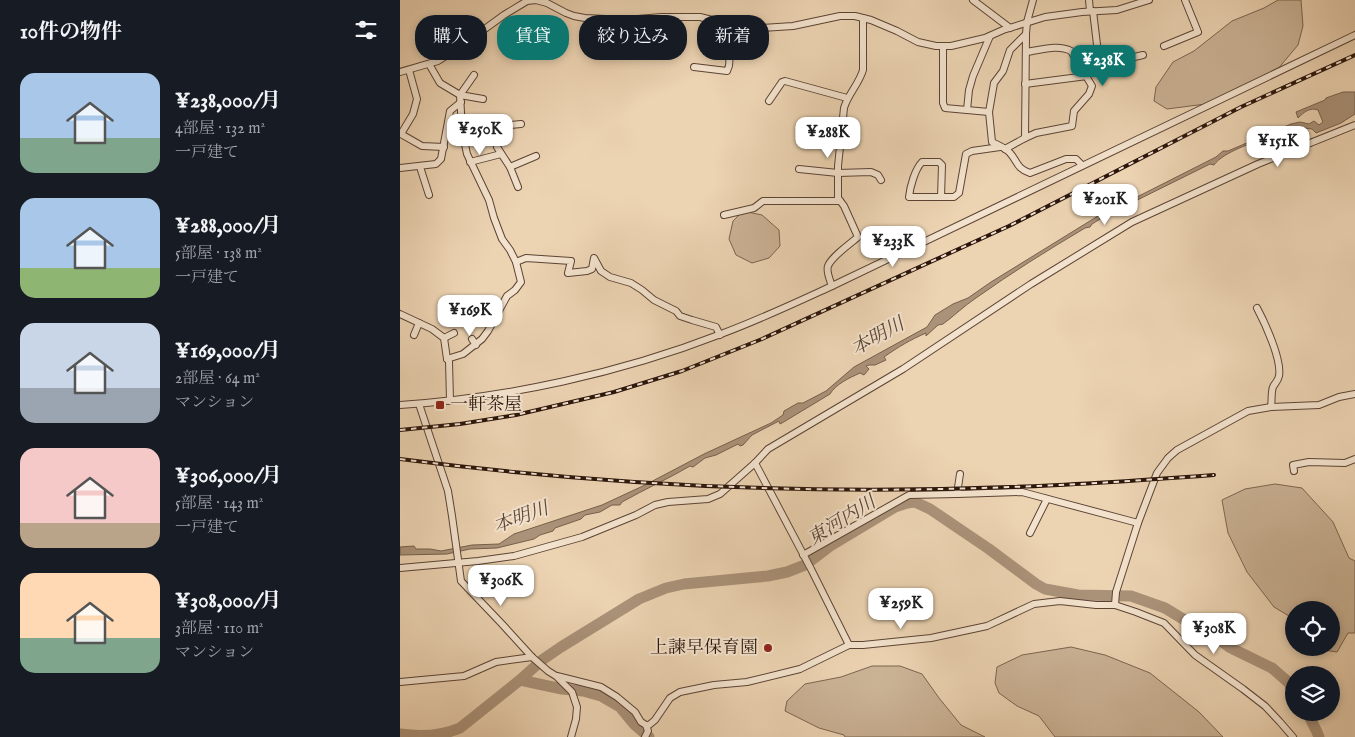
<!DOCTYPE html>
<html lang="ja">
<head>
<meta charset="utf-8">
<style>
	body { margin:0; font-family:"IM FELL English","Noto Serif JP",serif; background:#242831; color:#f1f3f6; height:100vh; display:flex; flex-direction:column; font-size:19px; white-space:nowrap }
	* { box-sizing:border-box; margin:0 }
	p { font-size:16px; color:#9ea1a6 }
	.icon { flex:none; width:28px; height:28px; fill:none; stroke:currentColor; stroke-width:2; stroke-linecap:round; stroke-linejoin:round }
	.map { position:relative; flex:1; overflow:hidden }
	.panel { display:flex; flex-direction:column; background:#171b24; width:400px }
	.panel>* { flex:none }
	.hud { position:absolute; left:15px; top:15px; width:475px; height:45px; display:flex; gap:10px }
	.controls { position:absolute; left:885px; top:601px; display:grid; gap:10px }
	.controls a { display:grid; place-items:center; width:55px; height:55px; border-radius:50%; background:#171b24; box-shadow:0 2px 8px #0003; font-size:25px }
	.price { position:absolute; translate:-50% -42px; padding:0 11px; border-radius:10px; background:#fff; color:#222; font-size:16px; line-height:32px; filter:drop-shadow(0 1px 2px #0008) }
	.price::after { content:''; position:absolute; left:50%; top:30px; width:15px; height:11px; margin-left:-8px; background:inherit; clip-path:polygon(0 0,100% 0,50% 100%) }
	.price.current { background:#0f766e; color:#fff }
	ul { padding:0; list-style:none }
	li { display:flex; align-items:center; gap:15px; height:125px; padding:0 20px }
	li span { display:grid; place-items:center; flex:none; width:140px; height:100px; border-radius:15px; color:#555 }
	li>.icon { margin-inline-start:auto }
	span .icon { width:60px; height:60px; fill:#fffc; stroke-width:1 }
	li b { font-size:21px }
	h2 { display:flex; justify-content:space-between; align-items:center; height:60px; padding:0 20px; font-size:21px }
	.chip { padding:0 18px; border-radius:20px; background:#171b24; box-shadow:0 2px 8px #0003; font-size:18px; line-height:45px }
	.chip.current { background:#0f766e; color:#fff }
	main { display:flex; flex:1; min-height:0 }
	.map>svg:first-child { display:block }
	.green { fill:#cbb396; stroke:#7b6450 }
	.water { fill:#aa9279; stroke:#77604d }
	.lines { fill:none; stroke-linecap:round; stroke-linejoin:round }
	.river { stroke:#aa9279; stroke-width:11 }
	.minor-casing { stroke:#5b4435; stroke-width:8 }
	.minor { stroke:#f3e2cd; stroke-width:6 }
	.rail-casing { stroke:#2b150b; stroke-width:4 }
	.rail { stroke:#f3e2cd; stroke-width:2; stroke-dasharray:5.5; stroke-linecap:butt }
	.poi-dot { fill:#8f2418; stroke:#f3e2cd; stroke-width:2 }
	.labels { text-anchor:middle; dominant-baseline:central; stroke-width:4; stroke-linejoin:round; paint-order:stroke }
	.poi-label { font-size:18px; fill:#2b150b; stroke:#f3e2cd; text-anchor:start }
	.water-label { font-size:19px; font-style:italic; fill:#5e4737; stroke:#f3e2cd }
</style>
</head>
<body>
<main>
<section class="panel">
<h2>10件の物件<svg class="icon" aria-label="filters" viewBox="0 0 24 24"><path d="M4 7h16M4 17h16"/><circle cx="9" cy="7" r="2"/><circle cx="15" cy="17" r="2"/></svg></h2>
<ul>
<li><span style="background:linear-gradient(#a9c7e8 65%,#7fa58c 0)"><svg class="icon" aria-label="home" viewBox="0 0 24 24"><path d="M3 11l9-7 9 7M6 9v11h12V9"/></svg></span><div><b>¥238,000/月</b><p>4部屋 · 132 m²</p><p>一戸建て</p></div></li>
<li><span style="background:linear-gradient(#a9c7e8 70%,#8fb573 0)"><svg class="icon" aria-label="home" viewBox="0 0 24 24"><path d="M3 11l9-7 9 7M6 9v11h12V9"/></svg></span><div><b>¥288,000/月</b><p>5部屋 · 138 m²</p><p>一戸建て</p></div></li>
<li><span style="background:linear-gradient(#c9d6e8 65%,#9aa5b1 0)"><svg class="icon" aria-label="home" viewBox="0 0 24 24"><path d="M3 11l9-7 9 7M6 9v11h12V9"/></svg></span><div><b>¥169,000/月</b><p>2部屋 · 64 m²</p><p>マンション</p></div></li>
<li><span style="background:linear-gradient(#f6c9c9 75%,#b9a48a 0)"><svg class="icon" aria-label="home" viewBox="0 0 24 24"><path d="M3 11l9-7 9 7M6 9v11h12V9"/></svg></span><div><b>¥306,000/月</b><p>5部屋 · 143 m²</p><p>一戸建て</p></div></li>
<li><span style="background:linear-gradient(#ffd9b3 65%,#7fa58c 0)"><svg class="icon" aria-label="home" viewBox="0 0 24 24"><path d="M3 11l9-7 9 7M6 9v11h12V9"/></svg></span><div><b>¥308,000/月</b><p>3部屋 · 110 m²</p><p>マンション</p></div></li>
</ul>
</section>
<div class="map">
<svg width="955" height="737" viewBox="0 0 955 737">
	<rect width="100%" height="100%" fill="#ecd3b2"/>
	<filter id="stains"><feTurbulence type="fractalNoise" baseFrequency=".004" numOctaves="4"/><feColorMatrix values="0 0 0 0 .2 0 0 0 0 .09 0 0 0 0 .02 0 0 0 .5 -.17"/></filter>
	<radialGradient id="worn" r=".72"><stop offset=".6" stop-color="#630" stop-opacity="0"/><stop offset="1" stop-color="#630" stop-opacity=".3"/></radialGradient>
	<g class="green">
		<path d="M878 0H901L903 26 898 45 877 70 806 104 767 109 754 101 756 87 773 62 794 51 832 21 864 8Z"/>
		<path d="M343 211 362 215 379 230 380 246 369 258 352 263 336 255 329 239 333 221Z"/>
		<path d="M875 484 902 488 933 522 949 558 955 561V633H948L937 652 917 649V648H931V610H894V619L874 607 847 572 828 533 822 500 845 489Z"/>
		<path d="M671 647 705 655 750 673 799 712 823 737H655L639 716 617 706 599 693 595 683 597 667 622 655Z"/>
		<path d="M472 666H500L522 674 539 698 561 725 585 737H445L444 735 419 728 385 711 387 701 405 684 441 677Z"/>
	</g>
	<path class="water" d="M943 92H955V114L941 123 916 133 912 129 894 127 870 137 869 136C853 143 823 152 814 165L810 164 705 216 692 224 690 227 685 228C648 250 611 273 576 298 564 306 554 316 543 324L538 325 526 336V333C510 340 498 347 484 357L486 360 475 365H469L466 366 469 369 464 375 460 373C449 378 436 384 430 394L382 423 380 424 379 421 352 435 343 445 340 446 338 444 316 455 305 458 293 467 290 466C268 479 245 489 222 502L220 505H212L200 512 185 515 181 519 155 528 153 531 140 535 134 539 97 548 70 549 47 554 0 555V547L14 546 16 549H30L41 551 72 545 99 544 114 534 202 505 245 485 304 454 371 423 383 415 384 411 398 403H403L426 391 454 367 527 327 535 315 553 304 568 298 591 282 698 216 719 204 731 200 816 157 823 151H828L891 124 900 122 909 124 914 121 919 125 923 122 918 110C910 107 904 112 898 118L896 112 925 100 926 98Z"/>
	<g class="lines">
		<g class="river">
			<path d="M120 680 162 689 183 691 201 696 220 707 234 724 249 737"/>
			<path d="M907 712 917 732 919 737"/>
			<path d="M0 734C21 737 41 736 60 728L120 680 142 660 161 647 239 599 266 588 284 584 368 576 387 572 405 565 430 546 495 507 507 503 515 502 530 509 589 549 636 584 645 589 678 595 731 596 765 608 783 619 805 627 816 637 829 647 872 668 888 682 894 691"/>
		</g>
		<defs>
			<g id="minor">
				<path d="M573 0 610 28"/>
				<path d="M633 0 627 22 626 34 610 50 603 71 594 83 589 112 592 142C598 145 606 148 610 153 618 162 616 168 630 173L666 159H676L682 165"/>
				<path d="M689 0 690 11"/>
				<path d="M693 11 698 53 703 59 713 62 743 55"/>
				<path d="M543 46V103L545 108 589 112"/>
				<path d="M764 46 798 32 785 0"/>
				<path d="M29 64 40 83 60 95 62 130 67 154 89 200 94 218 102 239 110 250 116 262 121 282 115 290 107 296 88 331 82 339 63 354 47 359 49 361 50 401"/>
				<path d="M294 67 327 71C332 62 328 56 326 46 325 40 330 31 331 25"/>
				<path d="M9 70 17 99 13 114 1 134 22 146 44 147"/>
				<path d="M0 72 38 61 60 47 104 15 127 1 136 0 147 3 166 13 174 16 185 18 225 20 262 17H300L349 29 393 26 440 16H455L471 20 497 31 518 42 536 46H551L585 38 603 30 645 17 682 12 717 10 749 0"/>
				<path d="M74 75 60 95 83 99"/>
				<path d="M625 84 687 76"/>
				<path d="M369 101 382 82 385 81 447 98"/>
				<path d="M567 110 569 90 573 76 590 36"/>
				<path d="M62 130 121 124"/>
				<path d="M625 138 636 133 672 126 674 111 689 94 692 86 671 51C658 44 641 50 626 52"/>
				<path d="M97 147 110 167 118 187"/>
				<path d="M605 149 625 138 626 34"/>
				<path d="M70 162 101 154"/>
				<path d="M20 167 29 195"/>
				<path d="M110 167 136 156"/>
				<path d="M0 168 36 164 41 159 50 111 61 102"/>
				<path d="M399 169 438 173 471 172 478 175 481 180"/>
				<path d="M541 197 542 165 539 162H522C515 169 510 187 509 197H554L559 193 566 154 572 151 600 147"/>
				<path d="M324 215 354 208 363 201H440"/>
				<path d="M116 262 126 258 171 261 168 273 187 271 192 269 194 258 201 271 210 277 231 283 242 290 254 300 276 311 280 316 292 320 316 327 320 335"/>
				<path d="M432 286C430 280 426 272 428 266 432 256 450 244 458 237L444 206 438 198V166L444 108C448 94 459 84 463 70V18"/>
				<path d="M857 308C865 323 882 360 879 376 878 381 875 383 873 387 871 392 872 401 871 407"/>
				<path d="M0 314 32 329 44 338 47 359"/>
				<path d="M14 335 19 323"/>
				<path d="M44 338 54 333"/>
				<path d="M72 339 76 345"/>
				<path d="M19 404 48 491 52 516 61 581 102 624 132 657 148 671 156 676 172 692 177 707 176 719 171 737"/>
				<path d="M0 405C106 398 221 373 321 334 359 320 395 303 432 286L955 35"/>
				<path d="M355 463 411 569 449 645"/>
				<path d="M894 471 893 465 909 462 945 463 955 459"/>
				<path d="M560 474 557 494 622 492 738 523"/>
				<path d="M630 533 647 499"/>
				<path d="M403 555 509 495 557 494"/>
				<path d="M0 568 78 561 114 556 182 537 236 515 255 505 268 502 308 499 320 494 355 463 368 449 503 369 631 284 732 222 858 164 955 125"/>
				<path d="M715 605 716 592 738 523 757 473 768 458 777 450 848 411 871 407 919 405 939 397 955 394"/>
				<path d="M157 676 201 687 217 697 235 712 241 722 246 725 248 731 245 737"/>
				<path d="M0 682 64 676 96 662 132 657"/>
				<path d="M246 725H249L255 720 270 698 280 692 314 685 347 682 400 669 449 645H463L531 638 587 626 634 604 660 601 696 605H715L736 612 764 623 795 655 843 689 865 706 880 722 893 737"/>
			</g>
		</defs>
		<use href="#minor" class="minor-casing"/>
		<use href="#minor" class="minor"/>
		<defs>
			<g id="rail">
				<path d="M0 430 60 424 116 415 214 392 282 371 362 339 609 226 841 107 955 55"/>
				<path d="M0 459C201 485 407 495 610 487 678 485 746 480 814 475"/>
			</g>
		</defs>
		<use href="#rail" class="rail-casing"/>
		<use href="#rail" class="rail"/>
	</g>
	<g class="poi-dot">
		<rect x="35" y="400" width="10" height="10" rx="2.5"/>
		<circle cx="368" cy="648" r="5"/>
	</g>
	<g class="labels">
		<g class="poi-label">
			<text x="50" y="405">一軒茶屋</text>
			<text x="358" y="648" text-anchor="end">上諫早保育園</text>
		</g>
		<g class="water-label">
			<text transform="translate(478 337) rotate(-29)">本明川</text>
			<text transform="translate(121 518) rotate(-20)">本明川</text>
			<text transform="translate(442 521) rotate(-32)">東河内川</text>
		</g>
	</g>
	<rect width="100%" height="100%" filter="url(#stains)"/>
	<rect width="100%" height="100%" fill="url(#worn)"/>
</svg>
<div class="controls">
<a><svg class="icon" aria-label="locate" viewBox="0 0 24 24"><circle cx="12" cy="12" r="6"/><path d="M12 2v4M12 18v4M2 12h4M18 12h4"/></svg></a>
<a><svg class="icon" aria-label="layers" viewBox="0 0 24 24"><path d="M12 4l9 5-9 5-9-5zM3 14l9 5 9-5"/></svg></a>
</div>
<b class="price current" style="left:703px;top:87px">¥238K</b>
<b class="price" style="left:80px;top:156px">¥250K</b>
<b class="price" style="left:428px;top:159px">¥288K</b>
<b class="price" style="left:878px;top:168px">¥151K</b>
<b class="price" style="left:705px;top:226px">¥201K</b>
<b class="price" style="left:493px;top:268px">¥233K</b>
<b class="price" style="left:70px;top:337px">¥169K</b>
<b class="price" style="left:101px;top:607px">¥306K</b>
<b class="price" style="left:501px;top:630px">¥259K</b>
<b class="price" style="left:814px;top:655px">¥308K</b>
<div class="hud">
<a class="chip">購入</a>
<a class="chip current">賃貸</a>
<a class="chip">絞り込み</a>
<a class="chip">新着</a>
</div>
</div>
</main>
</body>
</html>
